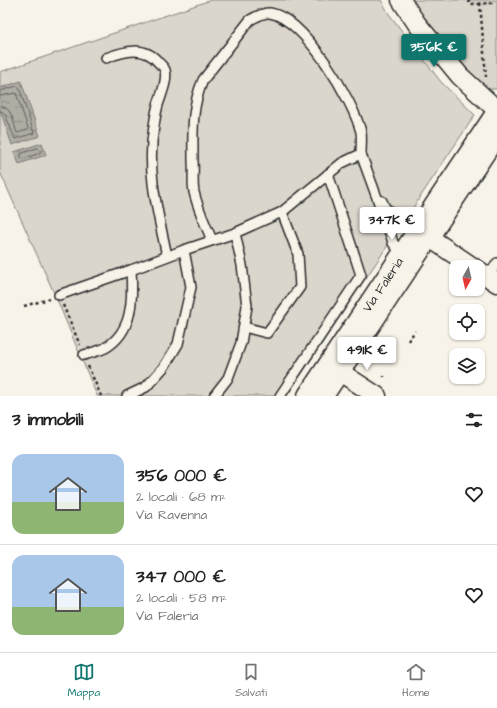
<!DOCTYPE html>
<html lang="it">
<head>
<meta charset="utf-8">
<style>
	body { margin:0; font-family:"Architects Daughter",sans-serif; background:#f2f2f2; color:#222; height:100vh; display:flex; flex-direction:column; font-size:15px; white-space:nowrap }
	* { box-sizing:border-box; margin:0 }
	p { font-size:13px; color:#767676 }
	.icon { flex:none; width:22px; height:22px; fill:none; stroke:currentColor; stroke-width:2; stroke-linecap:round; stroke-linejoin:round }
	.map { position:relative; height:396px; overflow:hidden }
	.panel { display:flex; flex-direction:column; background:#fff; flex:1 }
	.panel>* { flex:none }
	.needle { width:26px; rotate:188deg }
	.tools { position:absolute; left:449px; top:260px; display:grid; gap:8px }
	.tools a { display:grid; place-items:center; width:36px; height:36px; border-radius:8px; background:#fff; box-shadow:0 1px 3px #0004; font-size:20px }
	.price { position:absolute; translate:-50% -34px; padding:0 9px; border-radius:4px; background:#fff; color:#222; font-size:13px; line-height:26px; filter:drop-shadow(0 1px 2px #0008) }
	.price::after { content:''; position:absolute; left:50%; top:24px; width:12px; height:9px; margin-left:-6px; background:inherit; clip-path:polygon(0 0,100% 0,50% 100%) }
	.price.current { background:#0f766e; color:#fff }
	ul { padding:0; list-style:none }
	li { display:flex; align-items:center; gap:12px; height:100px; padding:0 12px }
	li+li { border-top:1px solid #e0e0e0 }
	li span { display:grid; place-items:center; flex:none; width:112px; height:80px; border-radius:12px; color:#555 }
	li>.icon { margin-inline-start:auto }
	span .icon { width:48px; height:48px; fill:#fffc; stroke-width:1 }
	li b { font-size:17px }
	h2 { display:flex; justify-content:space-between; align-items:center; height:48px; padding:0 12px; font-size:17px }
	.dock { display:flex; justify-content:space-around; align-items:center; height:56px; border-top:1px solid #e0e0e0; background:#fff; font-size:11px; color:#767676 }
	.dock a { display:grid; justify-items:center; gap:2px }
	.dock .current { color:#0f766e }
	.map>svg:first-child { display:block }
	.green { fill:#dad6cc; stroke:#82807c }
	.water { fill:url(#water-ripples); stroke:#7a7874 }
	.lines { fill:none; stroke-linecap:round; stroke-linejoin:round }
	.shore { stroke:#605f5b; stroke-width:1 }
	.lane-casing { stroke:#2b2b2b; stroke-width:12 }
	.street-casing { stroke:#2b2b2b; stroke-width:21 }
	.secondary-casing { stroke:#2b2b2b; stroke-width:25 }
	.path { stroke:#2b2b2b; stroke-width:2.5; stroke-dasharray:3 3; stroke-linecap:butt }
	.lane { stroke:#f7f3e8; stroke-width:9 }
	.street { stroke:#f7f3e8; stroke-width:18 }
	.secondary { stroke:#f7f3e8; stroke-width:22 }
	.labels { text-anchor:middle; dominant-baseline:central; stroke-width:4; stroke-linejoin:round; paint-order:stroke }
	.street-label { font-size:13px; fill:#2b2b2b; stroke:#f7f3e8 }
</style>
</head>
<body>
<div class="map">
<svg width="497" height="396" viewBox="0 0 497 396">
	<defs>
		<pattern id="water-ripples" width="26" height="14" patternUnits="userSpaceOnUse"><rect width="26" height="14" fill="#afaca4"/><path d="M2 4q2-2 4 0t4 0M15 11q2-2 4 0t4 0" fill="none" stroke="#8f8c86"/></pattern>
	</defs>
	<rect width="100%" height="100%" fill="#f7f3e8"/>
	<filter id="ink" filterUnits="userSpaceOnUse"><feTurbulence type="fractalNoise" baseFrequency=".025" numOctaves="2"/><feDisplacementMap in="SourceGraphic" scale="8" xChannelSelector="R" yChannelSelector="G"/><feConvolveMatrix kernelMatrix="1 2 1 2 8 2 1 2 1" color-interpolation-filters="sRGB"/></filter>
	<g filter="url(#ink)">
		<g class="green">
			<path d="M211 0H381L389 14 441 82 475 115 287 396H97L58 302 0 172V72Z"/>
			<path d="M408 0H497V89H482Z"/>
		</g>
		<g class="water">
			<path d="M21 81 40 136 12 145 0 110V88Z"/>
			<path d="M42 143 46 155 19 164 14 152Z"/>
		</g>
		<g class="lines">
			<g class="shore">
				<path d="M0 91 17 86 19 87 34 133 15 139 5 114 3 112 0 111"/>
				<path d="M0 96 16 93 28 128 27 130 17 133C13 123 13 107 0 106"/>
				<path d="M38 148 40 150V153L23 159 21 158V154Z"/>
			</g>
			<defs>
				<g id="lane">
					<path d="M106 58C124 51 145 45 159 63 161 65 164 67 165 70 168 80 161 95 158 105 156 112 155 119 154 126 146 171 158 213 167 256"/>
					<path d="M361 154 391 236 393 243 403 255"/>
					<path d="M382 201 385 208 419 231"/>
					<path d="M488 277 497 263"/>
					<path d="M59 295 131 270 184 250 235 233 282 212 342 163 361 154C361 147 362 139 361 132 353 100 304 18 270 13 263 12 256 17 250 20L203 80C191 108 193 132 193 161 194 171 192 182 194 192 198 209 205 224 212 240"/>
					<path d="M244 327 267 333 300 287 298 254 282 212"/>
					<path d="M84 355C90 353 99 351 105 348 133 332 133 299 131 270"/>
					<path d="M127 396 146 387 164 367 178 344 191 287 184 250"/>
					<path d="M214 396 228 378 241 343 247 306 242 265 235 233"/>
					<path d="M280 396 361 275 328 174"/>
				</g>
				<g id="street">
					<path d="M401 0 417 24 460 76 497 110"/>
					<path d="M421 232 473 267"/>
					<path d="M478 270 497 283"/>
					<path d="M340 372 377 396"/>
					<path d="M324 396 497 136"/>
				</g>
				<path id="secondary" d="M309 396 497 114"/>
			</defs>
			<use href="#lane" class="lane-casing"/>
			<use href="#street" class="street-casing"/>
			<use href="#secondary" class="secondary-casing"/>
			<g class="path">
				<path d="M468 0 470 4 492 3 491 0"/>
				<path d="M480 3 486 77"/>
				<path d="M63 305 80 345"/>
				<path d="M24 306 49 299"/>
				<path d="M408 341 415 331"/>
				<path d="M88 366 101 396"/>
				<path d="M384 377V376"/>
			</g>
			<use href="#lane" class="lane"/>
			<use href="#street" class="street"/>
			<use href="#secondary" class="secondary"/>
		</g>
	</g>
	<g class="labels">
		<g class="street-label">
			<text transform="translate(383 285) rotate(-56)">Via Faleria</text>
		</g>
	</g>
</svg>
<div class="tools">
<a><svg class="needle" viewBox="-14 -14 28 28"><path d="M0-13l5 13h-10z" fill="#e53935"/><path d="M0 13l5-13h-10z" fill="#767676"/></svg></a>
<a><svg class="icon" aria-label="locate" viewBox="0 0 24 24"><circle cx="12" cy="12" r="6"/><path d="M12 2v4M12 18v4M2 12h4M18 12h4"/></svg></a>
<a><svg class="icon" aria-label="layers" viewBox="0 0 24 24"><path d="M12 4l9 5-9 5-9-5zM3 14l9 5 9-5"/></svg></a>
</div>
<b class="price current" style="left:434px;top:68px">356K €</b>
<b class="price" style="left:392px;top:241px">347K €</b>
<b class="price" style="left:367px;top:371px">491K €</b>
</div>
<section class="panel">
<h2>3 immobili<svg class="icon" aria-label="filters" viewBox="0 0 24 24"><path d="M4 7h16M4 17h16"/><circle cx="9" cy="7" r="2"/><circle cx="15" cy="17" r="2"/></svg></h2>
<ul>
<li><span style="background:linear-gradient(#a9c7e8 60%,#8fb573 0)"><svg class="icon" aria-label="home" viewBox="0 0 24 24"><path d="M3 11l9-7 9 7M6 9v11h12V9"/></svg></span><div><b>356 000 €</b><p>2 locali · 68 m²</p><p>Via Ravenna</p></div><svg class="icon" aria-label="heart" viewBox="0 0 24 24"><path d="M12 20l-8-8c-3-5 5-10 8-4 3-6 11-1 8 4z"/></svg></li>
<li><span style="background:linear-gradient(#a9c7e8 65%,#8fb573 0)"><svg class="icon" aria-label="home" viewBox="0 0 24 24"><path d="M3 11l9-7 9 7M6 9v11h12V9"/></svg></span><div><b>347 000 €</b><p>2 locali · 58 m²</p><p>Via Faleria</p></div><svg class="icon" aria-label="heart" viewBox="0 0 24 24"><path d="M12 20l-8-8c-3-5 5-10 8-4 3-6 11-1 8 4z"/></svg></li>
</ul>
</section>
<nav class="dock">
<a class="current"><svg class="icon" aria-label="map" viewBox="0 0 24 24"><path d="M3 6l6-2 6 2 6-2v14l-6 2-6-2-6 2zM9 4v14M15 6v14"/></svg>Mappa</a>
<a><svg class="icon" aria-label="saved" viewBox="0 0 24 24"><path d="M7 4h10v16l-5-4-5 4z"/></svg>Salvati</a>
<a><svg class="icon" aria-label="home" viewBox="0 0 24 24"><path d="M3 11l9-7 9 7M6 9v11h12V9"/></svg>Home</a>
</nav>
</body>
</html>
